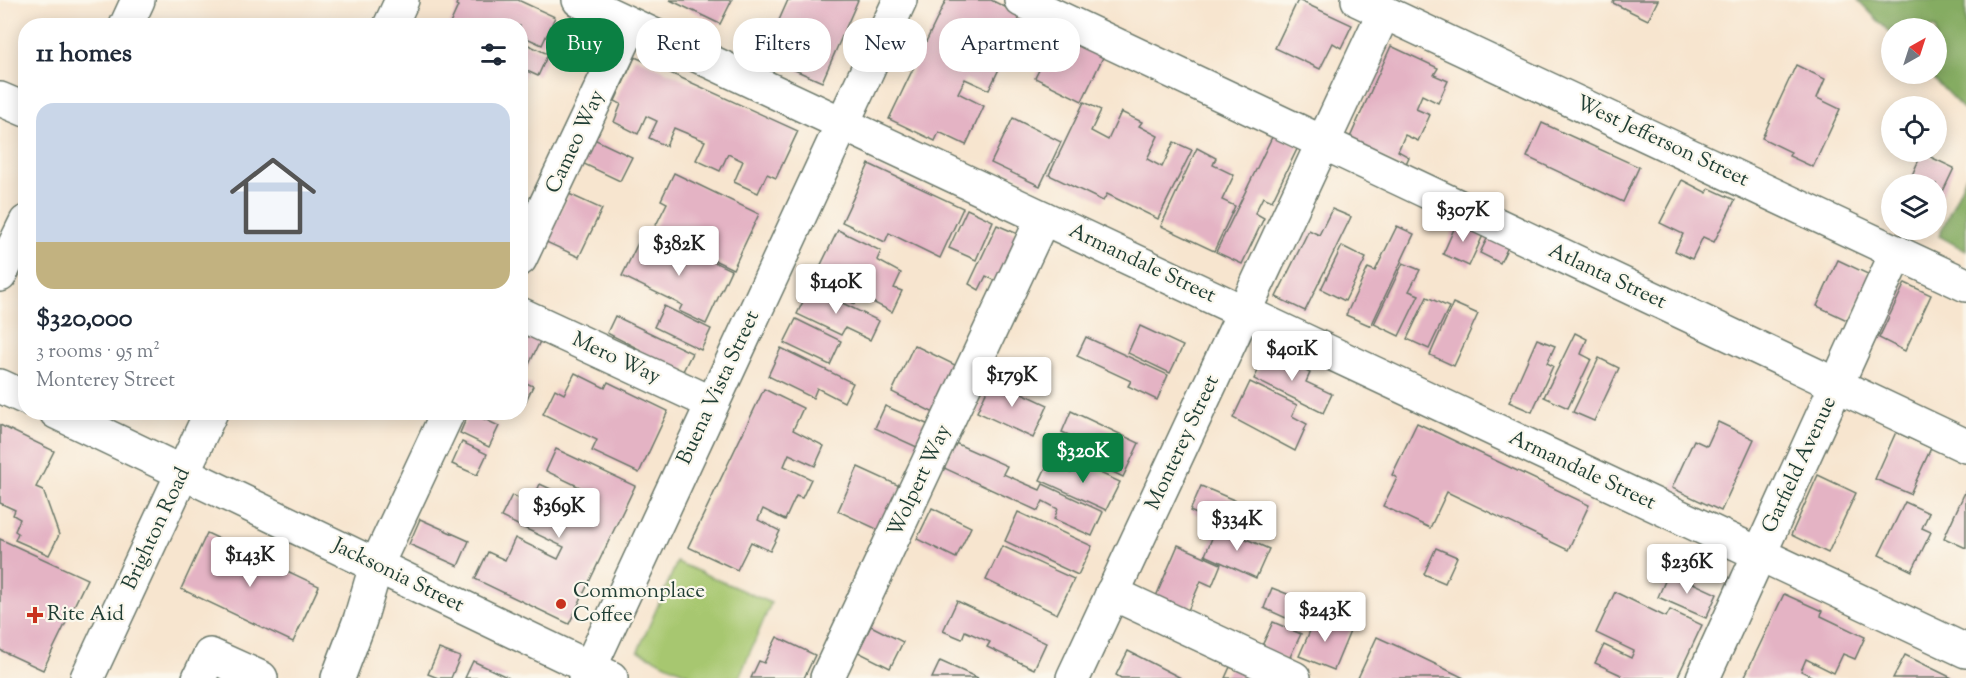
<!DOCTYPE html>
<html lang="en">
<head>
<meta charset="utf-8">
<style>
	body { margin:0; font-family:"Sorts Mill Goudy",serif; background:#f2f2f3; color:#1f2937; height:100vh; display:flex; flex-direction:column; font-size:22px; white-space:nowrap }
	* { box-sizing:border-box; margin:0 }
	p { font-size:20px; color:#747a83 }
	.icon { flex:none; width:33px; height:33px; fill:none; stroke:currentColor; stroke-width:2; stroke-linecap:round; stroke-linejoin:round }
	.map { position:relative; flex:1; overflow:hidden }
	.details { position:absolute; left:18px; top:18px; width:510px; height:402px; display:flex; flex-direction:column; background:#fff; border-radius:24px; box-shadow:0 3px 15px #0003 }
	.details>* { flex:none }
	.top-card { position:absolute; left:546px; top:18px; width:570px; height:54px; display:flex; gap:12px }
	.needle { width:39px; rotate:39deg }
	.tools { position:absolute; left:1881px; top:18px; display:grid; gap:12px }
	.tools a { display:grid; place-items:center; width:66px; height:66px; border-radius:50%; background:#fff; box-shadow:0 3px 15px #0003; font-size:30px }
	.price { position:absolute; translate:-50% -51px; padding:0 14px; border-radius:6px; background:#fff; color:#222; font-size:20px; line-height:39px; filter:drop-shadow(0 2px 3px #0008) }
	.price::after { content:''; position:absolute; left:50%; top:36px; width:18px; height:14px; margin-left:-9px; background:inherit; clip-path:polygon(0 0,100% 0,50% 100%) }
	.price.active { background:#0b8043; color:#fff }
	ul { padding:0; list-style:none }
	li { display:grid; align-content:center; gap:12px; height:318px; padding:0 18px }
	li+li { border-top:2px solid #e0e1e3 }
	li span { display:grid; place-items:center; height:186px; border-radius:18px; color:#555 }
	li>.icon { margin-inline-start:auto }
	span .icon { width:108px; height:108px; fill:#fffc; stroke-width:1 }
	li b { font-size:26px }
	h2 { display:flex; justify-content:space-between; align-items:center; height:72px; padding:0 18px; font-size:26px }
	.chip { padding:0 21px; border-radius:24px; background:#fff; box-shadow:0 3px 15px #0003; font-size:21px; line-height:54px }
	.chip.active { background:#0b8043; color:#fff }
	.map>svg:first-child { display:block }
	.green { fill:#a7c76f; stroke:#638252; stroke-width:1.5 }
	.forest { fill:#85ac62; stroke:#52744b; stroke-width:1.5 }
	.building { fill:#e4b3c4 }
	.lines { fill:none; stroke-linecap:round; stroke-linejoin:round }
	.minor-casing { stroke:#6b786a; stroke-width:36 }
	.minor { stroke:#fff; stroke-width:33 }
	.poi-dot { fill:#c8321e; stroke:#fbf7ec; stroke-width:2 }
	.labels { text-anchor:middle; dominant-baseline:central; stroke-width:4.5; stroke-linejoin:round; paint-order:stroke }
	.street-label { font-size:21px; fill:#1f3d34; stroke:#fbf7ec }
	.poi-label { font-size:21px; fill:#1f3d34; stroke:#fbf7ec; text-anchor:start }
</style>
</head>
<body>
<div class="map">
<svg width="1966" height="678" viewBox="0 0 1966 678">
	<rect width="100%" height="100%" fill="#fbf7ec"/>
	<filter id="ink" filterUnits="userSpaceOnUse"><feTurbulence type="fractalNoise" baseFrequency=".0167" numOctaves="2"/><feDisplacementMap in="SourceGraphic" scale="12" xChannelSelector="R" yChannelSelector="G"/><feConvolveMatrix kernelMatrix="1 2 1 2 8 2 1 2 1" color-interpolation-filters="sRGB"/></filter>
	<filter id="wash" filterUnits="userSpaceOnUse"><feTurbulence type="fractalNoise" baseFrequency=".008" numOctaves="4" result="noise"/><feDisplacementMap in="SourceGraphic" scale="24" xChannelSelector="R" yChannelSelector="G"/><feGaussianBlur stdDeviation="1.35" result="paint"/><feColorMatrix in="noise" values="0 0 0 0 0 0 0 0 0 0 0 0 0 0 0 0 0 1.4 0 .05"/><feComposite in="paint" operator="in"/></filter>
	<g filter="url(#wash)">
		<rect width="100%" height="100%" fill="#f7e5cf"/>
		<path class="green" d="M677 562 771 603 739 678H696L638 651Z"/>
		<g class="forest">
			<path d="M1858 0H1966V112L1929 74H1936V28H1892L1891 34Z"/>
			<path d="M1966 176V251L1939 236Z"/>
		</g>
		<g id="blocks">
			<g class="building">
				<path d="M458 0H518L555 17 542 45 520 35V26H449L458 6 456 5Z"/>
				<path d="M670 0H732L720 24Z"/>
				<path d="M788 0H858L822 82 763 56Z"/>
				<path d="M946 0H991L1021 15 1010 38 991 29 986 40 1008 50 989 90 965 79 958 93 984 106 966 145 939 132 935 141 889 119Z"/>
				<path d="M1298 0 1352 25 1341 48 1333 43 1320 69 1275 48Z"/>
				<path d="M1614 0H1658L1648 20 1613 3Z"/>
				<path d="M1059 31 1105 53 1082 101 1035 78Z"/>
				<path d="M569 33 600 47 592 65 561 51Z"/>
				<path d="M520 41 548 54 538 76 527 71 520 84Z"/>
				<path d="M1391 46 1438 68 1434 75 1448 81 1438 103 1422 95 1416 109 1430 115 1418 141 1405 135 1398 151 1409 157 1404 168 1348 142Z"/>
				<path d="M635 57 798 131 776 178 767 174 758 193 734 182 743 161 728 154 720 171 696 160 705 141 674 128 666 146 649 138 657 121 646 116 638 134 614 122 621 104 615 101Z"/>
				<path d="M1796 65 1825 79 1817 98 1840 109 1813 167 1789 156 1791 152 1762 138Z"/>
				<path d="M1084 102 1101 110 1091 131 1108 140 1121 112 1142 122 1139 126 1158 136 1147 159 1162 167 1174 142 1192 150 1158 219 1107 194 1103 201 1049 175Z"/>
				<path d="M1013 118 1061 142 1040 186 991 163Z"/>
				<path d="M1542 123 1639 167 1623 202 1527 157Z"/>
				<path d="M1274 133 1299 145 1272 201 1263 197 1255 213 1264 218 1242 264 1216 252Z"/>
				<path d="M594 139 632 157 620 181 582 163Z"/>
				<path d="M1197 148 1216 158 1213 165 1234 175 1222 200 1235 206 1214 251 1161 226Z"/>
				<path d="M1922 153 1954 168 1936 206V184H1908Z"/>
				<path d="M869 164 963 208 940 258 889 233 885 242 842 222Z"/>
				<path d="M674 173 759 214 733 269 653 231 667 203 661 200Z"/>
				<path d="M1682 180 1707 193 1709 188 1735 200 1714 242 1703 237 1692 259 1675 251 1683 234 1660 223Z"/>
				<path d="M569 194 602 209 579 257 546 242Z"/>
				<path d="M967 209 993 221 976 260 949 248Z"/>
				<path d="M1332 209 1351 217 1305 311 1276 297 1309 230 1319 235Z"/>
				<path d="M1458 220 1484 233 1469 266 1443 254Z"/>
				<path d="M997 225 1020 235 998 282 986 276 979 290 969 284Z"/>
				<path d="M1397 226 1414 234 1371 326 1346 315 1368 268 1375 271Z"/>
				<path d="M838 230 881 251 877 260 901 273 894 288 902 291 892 312 859 295 855 304 812 283Z"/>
				<path d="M1489 235 1509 245 1500 263 1480 253Z"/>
				<path d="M641 237 670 251 674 243 731 270 706 324 679 311 682 305 622 276Z"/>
				<path d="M1342 246 1366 258 1345 301 1321 289Z"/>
				<path d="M1838 260 1870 275 1849 321 1817 306Z"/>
				<path d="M1403 263 1420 270 1409 291 1419 295 1399 336 1374 324Z"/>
				<path d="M1905 283 1931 295 1905 351 1879 338Z"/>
				<path d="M810 287 879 321 870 340 845 328 841 335 797 314Z"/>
				<path d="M1427 297 1449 307 1429 349 1407 339Z"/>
				<path d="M1453 303 1478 314 1454 366 1430 355Z"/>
				<path d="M664 306 711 329 701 350 654 327Z"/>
				<path d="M615 316 692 353 680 377 636 355 639 349 607 333Z"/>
				<path d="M796 319 841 341 830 365 784 343Z"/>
				<path d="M520 324 543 335 523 377 520 375Z"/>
				<path d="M1140 326 1183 346 1170 373 1128 353Z"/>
				<path d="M1575 333 1587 339 1581 354 1591 359 1568 408 1544 397Z"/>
				<path d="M1086 337 1168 375 1157 400 1128 386 1131 381 1077 356Z"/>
				<path d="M1537 339 1555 346 1547 363 1553 366 1532 412 1509 402Z"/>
				<path d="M914 345 957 366 934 413 892 392Z"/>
				<path d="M781 348 853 383 844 402 817 388 813 398 768 376Z"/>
				<path d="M1267 352 1310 373 1306 382 1332 394 1323 413 1254 379Z"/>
				<path d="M1599 358 1619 368 1594 421 1573 412Z"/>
				<path d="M575 373 605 388 608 382 668 411 639 473 592 451 597 440 543 414 555 389 564 394Z"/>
				<path d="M992 379 1048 405 1033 438 977 412Z"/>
				<path d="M520 380 533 386 523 407 520 405Z"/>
				<path d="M1250 382 1297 405 1292 416 1307 424 1295 451 1233 418Z"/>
				<path d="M764 389 803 408 793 430 824 446 815 466 789 454 784 466 811 479 802 498 796 496 785 520 763 509 758 520 780 531 770 551 751 542 737 570 688 547Z"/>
				<path d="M885 406 929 425 919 448 875 428Z"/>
				<path d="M1071 411 1139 443 1123 477 1078 455 1085 442 1062 432Z"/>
				<path d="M469 412 499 426 489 447 460 433Z"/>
				<path d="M1718 422 1754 439 1721 511 1672 488 1694 440 1707 446Z"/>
				<path d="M1417 423 1589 505 1568 550 1447 492 1430 528 1383 506 1397 478 1392 475Z"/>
				<path d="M0 425 54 451 36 487 43 490 59 535 49 555 15 540 18 533 15 531 20 519 13 515 15 510 0 503Z"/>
				<path d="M1896 432 1931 448 1910 494 1875 479Z"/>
				<path d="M462 442 487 454 477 475 452 464Z"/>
				<path d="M955 443 1007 466 1003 474 1040 490 1043 484 1103 512 1092 536 1054 519 1058 509 1043 501 1038 511 944 468Z"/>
				<path d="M556 449 635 486 569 624 475 579 488 552 505 560 515 538 558 559 564 547 501 517 512 495 531 504 540 484 585 505 590 492 546 471Z"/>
				<path d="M1076 462 1120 482 1106 510 1040 480 1048 463 1071 473Z"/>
				<path d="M858 467 902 487 881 531 838 511Z"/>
				<path d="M1818 475 1856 493 1828 553 1791 535Z"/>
				<path d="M1201 486 1248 506 1237 532 1190 511Z"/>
				<path d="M1966 490V548L1944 538Z"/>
				<path d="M1905 502 1929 513 1922 528 1931 532 1912 571 1879 555Z"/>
				<path d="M932 508 971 527 956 558 917 539Z"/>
				<path d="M1018 512 1092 546 1078 575 1005 541Z"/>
				<path d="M420 519 469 541 458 566 409 544Z"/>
				<path d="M1217 526 1269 549 1256 578 1205 555Z"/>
				<path d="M207 533 319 586 293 642 181 589Z"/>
				<path d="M0 539 87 579 43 670 0 650Z"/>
				<path d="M1178 545 1221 564 1212 586 1201 581 1186 615 1154 601Z"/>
				<path d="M1002 546 1074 579 1057 614 986 580Z"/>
				<path d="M1436 548 1457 557 1445 583 1424 574Z"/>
				<path d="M1669 572 1717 594 1706 618 1658 597Z"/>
				<path d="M1272 588 1295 597 1286 618 1264 608Z"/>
				<path d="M1615 592 1666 617 1670 610 1702 625 1677 678H1620L1621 675 1595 663 1604 645 1631 658 1634 651 1596 633Z"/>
				<path d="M1784 594 1822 611 1821 616 1865 637 1855 659 1843 654 1834 673 1806 659 1801 671 1815 678H1744Z"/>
				<path d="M957 601 1046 643 1034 669 987 647 990 642 965 631 962 639 943 631Z"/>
				<path d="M1317 615 1351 629 1334 670 1299 656Z"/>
				<path d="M1273 622 1301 634 1288 661 1261 648Z"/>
				<path d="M871 626 903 642 890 668 858 652Z"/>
				<path d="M777 637 815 655 804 678H751L759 661 764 663Z"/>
				<path d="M1377 637 1408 651 1464 678H1358Z"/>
				<path d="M439 649 460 657 451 678H438L428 674Z"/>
				<path d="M1128 651 1181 678H1121L1116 675Z"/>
				<path d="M1905 655 1952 678H1893Z"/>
				<path d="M473 661 509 678H465Z"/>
				<path d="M940 661 978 678H932Z"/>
				<path d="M1230 667 1256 678H1225Z"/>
			</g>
		</g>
	</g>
	<g filter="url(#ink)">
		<use href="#blocks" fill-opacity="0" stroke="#6b786a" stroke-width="1.5"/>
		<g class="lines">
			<defs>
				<g id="minor">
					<path d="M579 0 1966 651"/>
					<path d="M1021 0 1966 446"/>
					<path d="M1358 0 1966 285"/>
					<path d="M126 26 138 0"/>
					<path d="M390 26 402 0"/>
					<path d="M0 99 26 110"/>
					<path d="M520 259 631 25"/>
					<path d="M0 275 26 222"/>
					<path d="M520 314 712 403"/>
					<path d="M0 386 26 398"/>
					<path d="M56 412 611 678"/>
					<path d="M1112 593 1294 678"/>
					<path d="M87 678 211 412"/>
					<path d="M199 678 210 655 261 678"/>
					<path d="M338 678 360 620 376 566 448 412"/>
					<path d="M585 678 900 0"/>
					<path d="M827 678 1043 218"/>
					<path d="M1073 678 1384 12"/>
					<path d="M1703 678 1897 252"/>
				</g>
			</defs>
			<use href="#minor" class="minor-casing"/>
			<use href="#minor" class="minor"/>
		</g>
	</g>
	<g class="poi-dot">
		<circle cx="561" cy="604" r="6"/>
		<path d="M32 606h6v6h6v6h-6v6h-6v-6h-6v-6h6z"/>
	</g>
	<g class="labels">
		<g class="street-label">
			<text transform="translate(576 142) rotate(-65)">Cameo Way</text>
			<text transform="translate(1662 142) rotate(25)">West Jefferson Street</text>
			<text transform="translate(1142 264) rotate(25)">Armandale Street</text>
			<text transform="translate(1607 277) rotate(25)">Atlanta Street</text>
			<text transform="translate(616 359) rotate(25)">Mero Way</text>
			<text transform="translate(719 388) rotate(-65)">Buena Vista Street</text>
			<text transform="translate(1183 443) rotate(-65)">Monterey Street</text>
			<text transform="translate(1800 465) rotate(-65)">Garfield Avenue</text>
			<text transform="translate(1582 471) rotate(25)">Armandale Street</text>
			<text transform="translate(920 481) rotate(-65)">Wolpert Way</text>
			<text transform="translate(157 529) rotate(-65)">Brighton Road</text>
			<text transform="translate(398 576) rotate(26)">Jacksonia Street</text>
		</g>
		<g class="poi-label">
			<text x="573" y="592">Commonplace<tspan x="573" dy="24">Coffee</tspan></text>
			<text x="47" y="615">Rite Aid</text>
		</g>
	</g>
</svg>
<div class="tools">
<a><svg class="needle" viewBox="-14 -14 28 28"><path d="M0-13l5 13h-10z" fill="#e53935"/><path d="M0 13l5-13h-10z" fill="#747a83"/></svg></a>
<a><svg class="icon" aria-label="locate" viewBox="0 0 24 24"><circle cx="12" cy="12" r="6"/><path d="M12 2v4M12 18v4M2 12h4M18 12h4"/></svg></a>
<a><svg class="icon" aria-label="layers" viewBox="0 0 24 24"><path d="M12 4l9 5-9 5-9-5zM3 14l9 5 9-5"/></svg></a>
</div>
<b class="price" style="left:1463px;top:243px">$307K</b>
<b class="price" style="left:679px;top:277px">$382K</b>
<b class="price" style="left:836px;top:315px">$140K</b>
<b class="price" style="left:1292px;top:382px">$401K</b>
<b class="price" style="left:1012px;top:408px">$179K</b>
<b class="price active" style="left:1083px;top:484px">$320K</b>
<b class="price" style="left:559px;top:539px">$369K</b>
<b class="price" style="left:1237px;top:552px">$334K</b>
<b class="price" style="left:250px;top:588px">$143K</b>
<b class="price" style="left:1687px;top:595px">$236K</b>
<b class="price" style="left:1325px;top:643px">$243K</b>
<div class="top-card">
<a class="chip active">Buy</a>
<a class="chip">Rent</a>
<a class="chip">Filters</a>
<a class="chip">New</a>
<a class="chip">Apartment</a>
</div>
<section class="details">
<h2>11 homes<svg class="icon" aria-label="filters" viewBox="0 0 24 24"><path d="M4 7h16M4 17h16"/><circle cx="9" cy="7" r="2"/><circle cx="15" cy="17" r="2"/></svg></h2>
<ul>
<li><span style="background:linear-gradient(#c9d6e8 75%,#c2b280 0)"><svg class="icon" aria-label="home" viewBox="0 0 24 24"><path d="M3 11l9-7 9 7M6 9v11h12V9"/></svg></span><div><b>$320,000</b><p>3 rooms · 95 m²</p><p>Monterey Street</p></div></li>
</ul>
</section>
</div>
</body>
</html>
